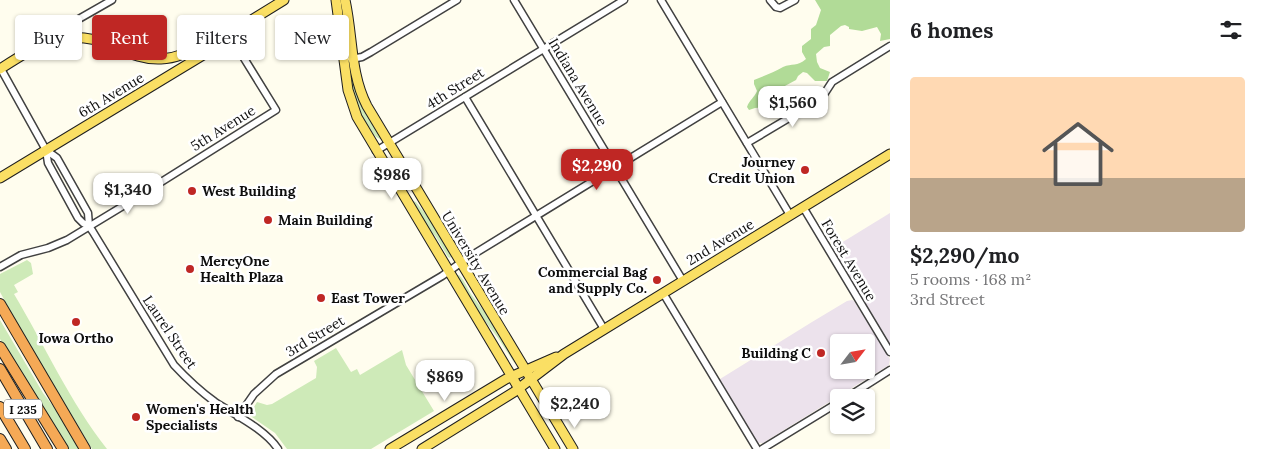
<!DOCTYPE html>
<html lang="en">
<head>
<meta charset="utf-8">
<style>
	body { margin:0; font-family:Lora,serif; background:#f6f6f6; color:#202124; height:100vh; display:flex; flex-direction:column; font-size:19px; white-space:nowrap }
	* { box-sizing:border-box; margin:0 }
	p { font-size:16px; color:#757577 }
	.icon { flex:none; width:28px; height:28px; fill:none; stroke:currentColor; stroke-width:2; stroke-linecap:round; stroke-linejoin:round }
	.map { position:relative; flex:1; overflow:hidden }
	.details { display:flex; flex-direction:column; background:#fff; width:375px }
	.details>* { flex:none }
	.guide { position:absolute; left:15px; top:15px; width:475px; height:45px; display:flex; gap:10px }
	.needle { width:32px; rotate:59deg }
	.fabs { position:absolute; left:830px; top:334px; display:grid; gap:10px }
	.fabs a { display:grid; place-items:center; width:45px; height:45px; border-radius:5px; background:#fff; box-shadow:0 1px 4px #0004; font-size:25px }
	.price { position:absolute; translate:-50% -42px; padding:0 11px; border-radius:10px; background:#fff; color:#222; font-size:16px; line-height:32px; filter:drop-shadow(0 1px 2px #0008) }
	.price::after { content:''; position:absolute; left:50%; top:30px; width:15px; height:11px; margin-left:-8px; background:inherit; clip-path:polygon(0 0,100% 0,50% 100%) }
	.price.current { background:#bf2724; color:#fff }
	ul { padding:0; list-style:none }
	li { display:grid; align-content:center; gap:10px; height:265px; padding:0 20px }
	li+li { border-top:1px solid #e0e0e0 }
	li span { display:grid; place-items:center; height:155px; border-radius:5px; color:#555 }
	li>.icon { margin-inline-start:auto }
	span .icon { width:90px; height:90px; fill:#fffc; stroke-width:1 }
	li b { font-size:21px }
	h2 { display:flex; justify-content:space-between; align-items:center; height:60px; padding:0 20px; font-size:21px }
	.chip { padding:0 18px; border-radius:5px; background:#fff; box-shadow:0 1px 4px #0004; font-size:18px; line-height:45px }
	.chip.current { background:#bf2724; color:#fff }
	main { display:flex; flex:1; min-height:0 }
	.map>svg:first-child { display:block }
	.industrial { fill:#ece2ec; fill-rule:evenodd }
	.green { fill:#ceeab8 }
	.forest { fill:#b1db97 }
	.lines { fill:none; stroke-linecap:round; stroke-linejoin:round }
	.minor-casing { stroke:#414141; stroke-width:9 }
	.major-casing { stroke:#1f1f1f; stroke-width:11 }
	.highway-casing { stroke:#1f1f1f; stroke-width:12 }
	.minor { stroke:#fff; stroke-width:6 }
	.major { stroke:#fadf64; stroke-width:9 }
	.highway { stroke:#f5a956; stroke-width:10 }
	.poi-dot { fill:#bf2724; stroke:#fff; stroke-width:2 }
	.labels { text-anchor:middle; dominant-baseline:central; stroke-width:5; stroke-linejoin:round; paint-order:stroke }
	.shield { fill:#fff; stroke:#565656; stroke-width:1 }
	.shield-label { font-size:12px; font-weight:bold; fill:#0e0e0e }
	.street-label { font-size:14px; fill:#0e0e0e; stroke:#fff }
	.poi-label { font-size:14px; font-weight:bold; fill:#0e0e0e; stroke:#fff; text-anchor:start }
</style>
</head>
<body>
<main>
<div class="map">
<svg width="890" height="449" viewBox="0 0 890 449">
	<rect width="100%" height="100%" fill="#fffdee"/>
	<g class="industrial">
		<path d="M890 213V344L833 248Z"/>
		<path d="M852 300 854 301 890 359 889 365 763 443H758L720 379 812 322 847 301ZM839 342H866V370H839Z"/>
	</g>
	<g class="green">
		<path d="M352 74 381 137 380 139C374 137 373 132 369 127 357 111 353 95 349 75Z"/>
		<path d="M413 201 416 202 431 221 452 255 450 258 448 257 436 237 424 223Z"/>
		<path d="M27 260 31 263 33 274 14 285 18 292 14 294C45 346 70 402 107 449H92L24 336 0 292V274Z"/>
		<path d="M459 275C465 280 468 291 474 298 490 318 505 340 515 364L498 338 475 308 457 276Z"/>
		<path d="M0 320 43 393 62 418 81 449H68L0 339Z"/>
		<path d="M336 348 351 372 357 369 360 375 402 350 406 365 434 411 371 449H287L275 433 249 415 257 402 267 405 272 404 316 378 317 367 314 361Z"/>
	</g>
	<path class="forest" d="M815 0H890V39L880 41 881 34 877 27 862 31 849 29V27L845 25 841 26 830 35V46L824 47 816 54 817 62 820 68 830 72 827 81H815L807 73 803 72 798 76 796 80 783 87 785 93 776 98 779 101 776 106 755 108 749 110 747 107C749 100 755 97 757 91L754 84V80C764 76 774 72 783 67 792 63 797 67 806 59L802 52V46L811 39V29L816 25 821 10Z"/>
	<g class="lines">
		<defs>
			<g id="minor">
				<path d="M514 0 683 281"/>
				<path d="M661 0 790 215"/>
				<path d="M770 0 776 7 780 8 795 0"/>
				<path d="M40 44 49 36 112 0"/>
				<path d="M351 59 362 57 371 52 457 0"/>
				<path d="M1 69 46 150 48 163 78 218 83 223 89 226"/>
				<path d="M465 97 604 329"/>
				<path d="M747 143 821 99 832 82 890 46"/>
				<path d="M46 150 57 158 88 213 89 226 93 232 174 365C187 379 200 391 215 402 235 415 265 429 278 449"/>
				<path d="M376 151 624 0"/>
				<path d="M158 184 276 110 229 34"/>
				<path d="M803 207 890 352"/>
				<path d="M0 267 21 255 48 248 67 240 156 186"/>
				<path d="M663 293 757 449"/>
				<path d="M846 398 890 370"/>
				<path d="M238 417 254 394 276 374 442 276 469 257 722 102"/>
				<path d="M762 449 839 402"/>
			</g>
			<g id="major">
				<path d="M336 0 348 90 357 117 555 449"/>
				<path d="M345 0C353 36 350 73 367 106L573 449"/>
				<path d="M0 69C36 46 66 26 110 45 127 52 142 60 161 59 187 58 204 40 228 34"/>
				<path d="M0 178 218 46 229 34 284 0"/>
				<path d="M390 449 506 379 556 357"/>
				<path d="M422 449 514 392 564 354 890 154"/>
			</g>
			<g id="highway">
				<path d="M0 304 85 449"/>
				<path d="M0 347 63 449"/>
				<path d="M0 369 47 449"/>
				<path d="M0 407 25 449"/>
				<path d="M0 439 6 449"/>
			</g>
		</defs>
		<use href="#minor" class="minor-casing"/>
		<use href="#major" class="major-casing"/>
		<use href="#highway" class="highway-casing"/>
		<use href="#minor" class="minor"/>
		<use href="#major" class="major"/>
		<use href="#highway" class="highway"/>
	</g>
	<g class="poi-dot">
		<circle cx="805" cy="170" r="5"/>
		<circle cx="192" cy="191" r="5"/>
		<circle cx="268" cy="220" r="5"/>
		<circle cx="190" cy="269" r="5"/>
		<circle cx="657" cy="280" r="5"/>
		<circle cx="321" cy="298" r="5"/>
		<circle cx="76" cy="322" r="5"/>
		<circle cx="821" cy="353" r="5"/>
		<circle cx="136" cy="417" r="5"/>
	</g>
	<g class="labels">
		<rect class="shield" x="4" y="399.5" width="38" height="19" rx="4"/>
		<g class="shield-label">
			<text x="23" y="409">I 235</text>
		</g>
		<g class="street-label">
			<text transform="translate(578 82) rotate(59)">Indiana Avenue</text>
			<text transform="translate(455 88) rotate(-32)">4th Street</text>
			<text transform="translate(111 95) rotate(-31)">6th Avenue</text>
			<text transform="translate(223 128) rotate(-32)">5th Avenue</text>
			<text transform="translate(720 242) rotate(-31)">2nd Avenue</text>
			<text transform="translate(849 260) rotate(59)">Forest Avenue</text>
			<text transform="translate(476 263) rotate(59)">University Avenue</text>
			<text transform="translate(170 332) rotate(56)">Laurel Street</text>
			<text transform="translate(315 336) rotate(-31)">3rd Street</text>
		</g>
		<g class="poi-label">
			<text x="795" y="162" text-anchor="end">Journey<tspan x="795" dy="16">Credit Union</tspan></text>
			<text x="202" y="191">West Building</text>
			<text x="278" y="220">Main Building</text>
			<text x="200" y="261">MercyOne<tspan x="200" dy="16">Health Plaza</tspan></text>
			<text x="647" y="272" text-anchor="end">Commercial Bag<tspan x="647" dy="16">and Supply Co.</tspan></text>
			<text x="331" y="298">East Tower</text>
			<text x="76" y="338" text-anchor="middle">Iowa Ortho</text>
			<text x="811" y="353" text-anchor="end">Building C</text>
			<text x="146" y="409">Women's Health<tspan x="146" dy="16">Specialists</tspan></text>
		</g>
	</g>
</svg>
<div class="fabs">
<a><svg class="needle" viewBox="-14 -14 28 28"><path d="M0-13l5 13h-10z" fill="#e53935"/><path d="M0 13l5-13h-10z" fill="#757577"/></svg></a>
<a><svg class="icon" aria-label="layers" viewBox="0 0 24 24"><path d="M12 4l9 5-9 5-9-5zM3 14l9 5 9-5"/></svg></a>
</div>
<b class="price" style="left:793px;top:128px">$1,560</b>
<b class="price current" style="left:597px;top:191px">$2,290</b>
<b class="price" style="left:392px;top:200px">$986</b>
<b class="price" style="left:128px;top:215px">$1,340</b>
<b class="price" style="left:445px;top:402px">$869</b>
<b class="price" style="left:575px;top:429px">$2,240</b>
<div class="guide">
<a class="chip">Buy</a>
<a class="chip current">Rent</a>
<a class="chip">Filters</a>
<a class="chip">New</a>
</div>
</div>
<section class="details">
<h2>6 homes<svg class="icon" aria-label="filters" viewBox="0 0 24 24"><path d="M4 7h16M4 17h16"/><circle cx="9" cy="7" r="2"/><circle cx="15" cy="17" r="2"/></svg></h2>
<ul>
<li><span style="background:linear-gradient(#ffd9b3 65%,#b9a48a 0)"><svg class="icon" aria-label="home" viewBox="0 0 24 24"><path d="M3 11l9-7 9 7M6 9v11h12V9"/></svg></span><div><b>$2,290/mo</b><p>5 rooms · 168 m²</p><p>3rd Street</p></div></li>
</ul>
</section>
</main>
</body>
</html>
